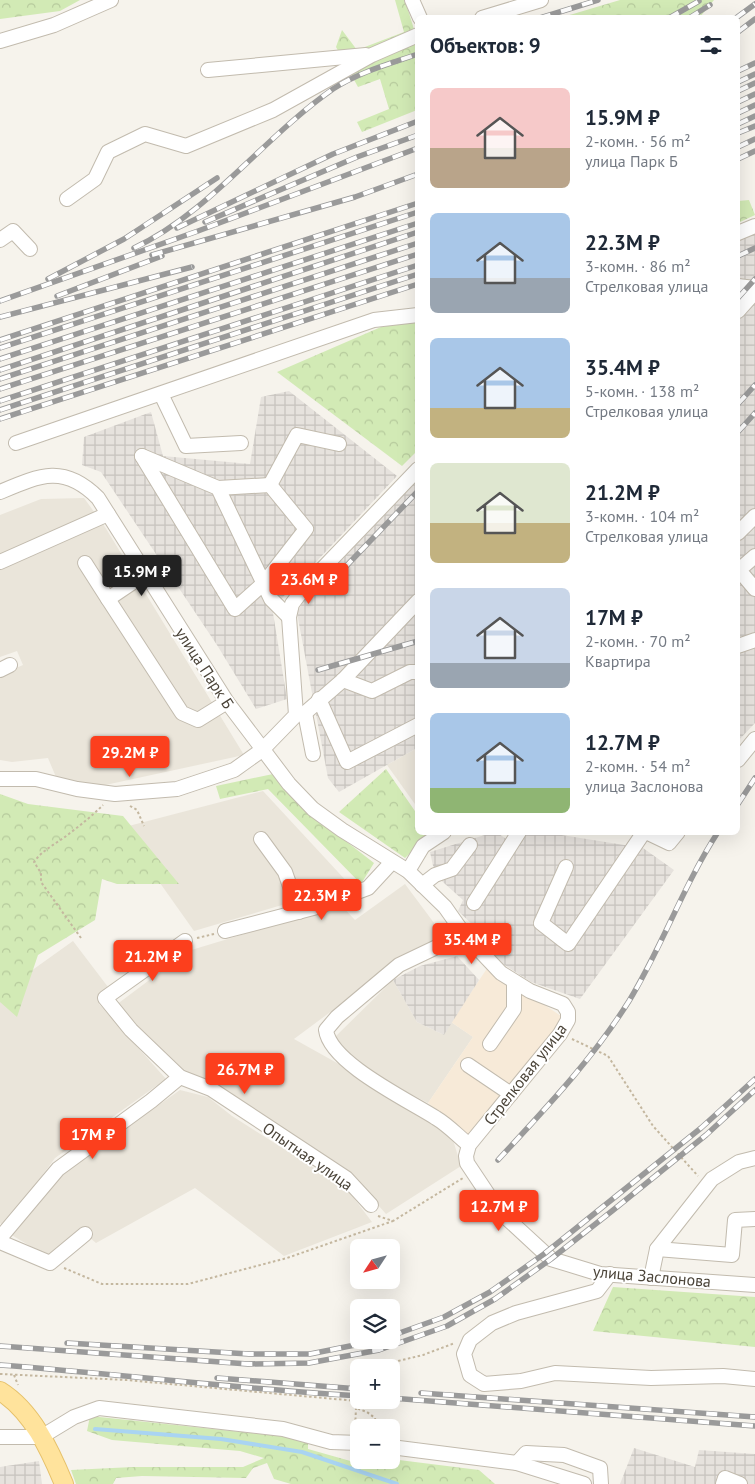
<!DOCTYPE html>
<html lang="ru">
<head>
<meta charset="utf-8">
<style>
	body { margin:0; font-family:"PT Sans",sans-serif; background:#f6f6f7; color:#1f2937; height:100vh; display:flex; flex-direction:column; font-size:19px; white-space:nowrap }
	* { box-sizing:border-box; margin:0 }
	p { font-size:16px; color:#747a83 }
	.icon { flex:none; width:28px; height:28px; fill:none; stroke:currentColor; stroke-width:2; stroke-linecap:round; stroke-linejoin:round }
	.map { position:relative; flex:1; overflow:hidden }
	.sheet { position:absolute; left:415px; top:15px; width:325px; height:820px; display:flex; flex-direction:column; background:#fff; border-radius:8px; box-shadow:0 5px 20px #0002 }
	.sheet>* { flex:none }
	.needle { width:32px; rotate:234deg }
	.buttons { position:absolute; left:350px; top:1239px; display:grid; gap:10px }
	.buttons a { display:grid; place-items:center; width:50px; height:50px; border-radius:8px; background:#fff; box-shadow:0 5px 20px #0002; font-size:25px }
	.price { position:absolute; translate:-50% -42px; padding:0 11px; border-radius:5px; background:#fc3f1d; color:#fff; font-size:16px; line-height:32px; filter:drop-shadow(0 1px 2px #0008) }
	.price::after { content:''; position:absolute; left:50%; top:30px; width:15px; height:11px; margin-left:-8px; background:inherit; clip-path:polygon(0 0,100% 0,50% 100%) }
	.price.current { background:#222; color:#fff }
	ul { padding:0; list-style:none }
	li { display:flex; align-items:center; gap:15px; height:125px; padding:0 15px }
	li span { display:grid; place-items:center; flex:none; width:140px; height:100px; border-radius:8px; color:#555 }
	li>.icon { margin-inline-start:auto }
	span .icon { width:60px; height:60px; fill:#fffc; stroke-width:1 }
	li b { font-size:21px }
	h2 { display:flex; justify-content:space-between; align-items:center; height:60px; padding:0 15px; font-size:21px }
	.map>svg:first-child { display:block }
	.residential { fill:#eae5da }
	.commercial { fill:#f7ead8 }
	.industrial { fill:url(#industrial-grid) }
	.forest { fill:url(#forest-crowns) }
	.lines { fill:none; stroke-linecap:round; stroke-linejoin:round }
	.stream { stroke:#a9d4f2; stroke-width:4 }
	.minor-casing { stroke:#c2bbae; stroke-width:16 }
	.major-casing { stroke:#e6c16a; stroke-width:20 }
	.path { stroke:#c4b79f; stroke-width:2; stroke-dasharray:2.5 2.5; stroke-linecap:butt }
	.minor { stroke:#fff; stroke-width:14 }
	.major { stroke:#ffe39c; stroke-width:18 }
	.rail-casing { stroke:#9a9a9a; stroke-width:5.5 }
	.rail { stroke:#fff; stroke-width:4; stroke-dasharray:11; stroke-linecap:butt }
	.labels { text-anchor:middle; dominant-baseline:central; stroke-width:4; stroke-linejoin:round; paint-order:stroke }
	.street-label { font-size:16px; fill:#4b4439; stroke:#fff }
</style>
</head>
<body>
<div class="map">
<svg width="755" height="1484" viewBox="0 0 755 1484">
	<defs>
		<pattern id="industrial-grid" width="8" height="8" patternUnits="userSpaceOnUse" patternTransform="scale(1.25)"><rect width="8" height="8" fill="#e6e2dd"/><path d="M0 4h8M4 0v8" fill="none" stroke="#c7c3be"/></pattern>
		<pattern id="forest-crowns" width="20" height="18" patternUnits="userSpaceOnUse" patternTransform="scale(1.25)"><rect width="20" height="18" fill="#d2eab5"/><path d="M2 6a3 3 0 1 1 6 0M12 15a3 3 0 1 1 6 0" fill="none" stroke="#b6ca9c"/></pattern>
	</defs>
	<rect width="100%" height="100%" fill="#f6f3ec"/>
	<g class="residential">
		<path d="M84 498 105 527 244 755 96 787 56 777 48 758 12 762 0 760V675L23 665 17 651 0 657V515L41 499Z"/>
		<path d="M417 748V807L387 765Z"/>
		<path d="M263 791 350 885 194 931 121 828Z"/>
		<path d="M405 884 443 935 376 978 294 1039 398 1097 453 1140 461 1166 386 1214 345 1168 224 1090 177 1070 116 1005 188 951 341 905 355 920Z"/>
		<path d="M73 941 108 987 99 1004 166 1079 55 1158 4 1227 0 1223V972L10 986Z"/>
		<path d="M393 980 417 1022 444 1035 451 1022 473 1037 428 1103 357 1066 334 1038Z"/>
		<path d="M180 1090 208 1097 232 1116 347 1189 372 1222 284 1256 195 1188 96 1243 83 1232 50 1258 10 1234 41 1194 74 1165Z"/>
	</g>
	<path class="commercial" d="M488 967 564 1018 473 1139 428 1103 473 1037 451 1022Z"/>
	<g class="industrial">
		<path d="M755 232V723L738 741V239Z"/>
		<path d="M289 391 397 476 283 597 273 613 287 699 256 709 217 645 101 472 82 465 84 437 151 412 163 456 250 464 261 397Z"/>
		<path d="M417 481V748L339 792 328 778 297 613 307 594Z"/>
		<path d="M523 833H549L643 848 674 870 580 999 531 982 500 962 473 937 475 927 458 911 463 900 435 875 430 852 488 834H499L513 844Z"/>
		<path d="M457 956 479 980 444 1035 417 1022 393 980 420 966Z"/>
		<path d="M634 1448 695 1467 699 1450 755 1454V1484H620Z"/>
		<path d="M39 1461 42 1484H0V1467Z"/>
	</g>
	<g class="forest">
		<path d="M0 0H80L60 11 0 19Z"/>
		<path d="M395 0H405L417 39V110L362 132 357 122 389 109 380 79 358 87 336 47 342 30 357 50 404 32Z"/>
		<path d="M620 0H714L700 17H563Z"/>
		<path d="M749 200 755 215 738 223V201Z"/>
		<path d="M417 321V451L402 466 277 372 381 327Z"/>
		<path d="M386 769 417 814 418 832 431 833 405 858 339 812Z"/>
		<path d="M273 774 316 818 374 863 361 884 268 789 220 799 216 786Z"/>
		<path d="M0 794 28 804 123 816 179 884H117L102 879 95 920 38 955 17 1017 0 1002Z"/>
		<path d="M613 1287 755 1297V1347L593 1331Z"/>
		<path d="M90 1416 308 1439V1449L368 1466 377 1460 391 1459 479 1470 495 1484H291L274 1479 267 1463 253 1468 246 1478 142 1476 116 1478 113 1484H76L71 1470 133 1467H243L264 1458 240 1451 112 1440 87 1431Z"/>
	</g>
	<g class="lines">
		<path class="stream" d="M95 1429 221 1439 302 1452 397 1484"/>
		<defs>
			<g id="minor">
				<path d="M412 0 420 18"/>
				<path d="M482 18 541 0"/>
				<path d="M0 41 54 25 111 0"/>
				<path d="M208 70 366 55"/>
				<path d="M67 199 95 179 108 152 145 134 186 146 273 110 372 55 418 35"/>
				<path d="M738 233 755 226"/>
				<path d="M0 240 13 231 30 249"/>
				<path d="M738 286 755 288"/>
				<path d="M738 311 755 292"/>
				<path d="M161 394 186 446 241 443"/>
				<path d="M16 443 374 320 418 315"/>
				<path d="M142 456 235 609 264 583 306 529 270 485 218 488"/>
				<path d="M142 456 218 488 271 599 289 617"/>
				<path d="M270 485 297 435 339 444"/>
				<path d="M0 492C40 475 64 464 98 498L227 702 289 784 313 809 342 830 408 871 445 907 464 934 501 973 530 991 563 1004 568 1012V1020L560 1034 469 1145 466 1156 467 1163 499 1211 551 1259 600 1274 755 1285"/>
				<path d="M738 533 755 516"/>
				<path d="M755 556 739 570 755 589"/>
				<path d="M0 562 108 514"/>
				<path d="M85 563 108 599"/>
				<path d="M145 574 108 599 182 713 198 720 227 702"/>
				<path d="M738 646 755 640"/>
				<path d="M0 670 10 665"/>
				<path d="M343 680 372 691 410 672H418"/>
				<path d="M319 699 347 762 418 725"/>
				<path d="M305 713 313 754"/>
				<path d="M296 715 305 713 343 680 418 601"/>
				<path d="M738 760 755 739"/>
				<path d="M0 779H36L77 789 115 794 177 789 234 770 262 750 296 715 289 617 292 604 304 588 418 469"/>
				<path d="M646 832 669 843 678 832"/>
				<path d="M261 839 285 872 299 912"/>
				<path d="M566 867 541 923 568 944 644 832"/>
				<path d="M408 871 423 846 444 832"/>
				<path d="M422 885 435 875 452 869 470 845"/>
				<path d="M474 903 519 832"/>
				<path d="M225 931 317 907 368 888 392 862"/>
				<path d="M464 934 399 965 337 1017 326 1030C330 1063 408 1100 436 1118 448 1125 458 1136 469 1145"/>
				<path d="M185 941 105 998 131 1030 180 1077 211 1089 346 1178 371 1205"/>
				<path d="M490 1044 514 1009V982"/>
				<path d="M468 1065 511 1094"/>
				<path d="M0 1238 58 1169 151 1101 180 1077"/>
				<path d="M0 1242 50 1263 85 1234"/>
				<path d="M657 1249 732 1255 735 1220 755 1219"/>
				<path d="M610 1274 597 1291 516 1313 492 1323 470 1340 464 1354 470 1375 484 1384 521 1381 555 1373 651 1378 723 1376 755 1379"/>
				<path d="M651 1278 657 1249 712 1179 739 1162 755 1158"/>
				<path d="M0 1437H41L74 1417 99 1408 283 1429 331 1442 359 1443"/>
				<path d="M391 1447 517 1463 584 1484"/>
				<path d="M517 1463 526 1453 564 1455 600 1468 601 1484"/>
				<path d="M723 1484 725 1478 740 1484"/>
			</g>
			<path id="major" d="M0 1391C32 1411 50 1450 64 1484"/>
		</defs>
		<use href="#minor" class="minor-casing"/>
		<use href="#major" class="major-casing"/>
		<g class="path">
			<path d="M130 806 137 810 144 826"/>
			<path d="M81 938 41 882V873L34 862C43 849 58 843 70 833 82 824 93 815 103 805"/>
			<path d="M197 938 214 934"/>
			<path d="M572 1039 608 1056 653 1126 698 1176"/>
			<path d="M378 1216 393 1221 463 1178"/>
			<path d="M64 1268 102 1284H188L287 1258 393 1221"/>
			<path d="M369 1368 423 1355 455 1343"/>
			<path d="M0 1374 126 1380 357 1401"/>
			<path d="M14 1375 18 1385"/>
			<path d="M359 1375 356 1408 367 1412 375 1418 377 1428"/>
			<path d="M355 1430 356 1408"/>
		</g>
		<use href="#minor" class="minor"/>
		<use href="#major" class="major"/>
		<defs>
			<g id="rail">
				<path d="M540 18 598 0"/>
				<path d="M669 18 699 1"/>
				<path d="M689 18 710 5"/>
				<path d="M736 18 755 4"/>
				<path d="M738 32 755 19"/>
				<path d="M738 71 755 63"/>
				<path d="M738 82 755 74"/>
				<path d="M738 91 755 83"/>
				<path d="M738 102 755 94"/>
				<path d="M738 113 755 105"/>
				<path d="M738 124 755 116"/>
				<path d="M738 133 755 126"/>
				<path d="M738 147 755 139"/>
				<path d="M738 159 755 151"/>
				<path d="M205 222 357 157 418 135"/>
				<path d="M177 228 333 154 418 121"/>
				<path d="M134 248C209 213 264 137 333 89 359 72 389 64 418 54"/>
				<path d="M152 255 355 197 418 174"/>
				<path d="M738 256 755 248"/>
				<path d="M48 279 124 239 217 178"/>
				<path d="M57 296 162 256"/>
				<path d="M738 298 755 279"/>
				<path d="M0 301 198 231 418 148"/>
				<path d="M0 317 192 267"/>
				<path d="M0 340 418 203"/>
				<path d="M0 348 418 212"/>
				<path d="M0 359 418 223"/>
				<path d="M0 370 418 232"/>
				<path d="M0 379 418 243"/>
				<path d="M0 389 418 254"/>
				<path d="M0 401 418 265"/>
				<path d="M738 404 755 385"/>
				<path d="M0 410 418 274"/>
				<path d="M0 419 418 284"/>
				<path d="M738 432 755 413"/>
				<path d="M329 584 418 491"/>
				<path d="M318 670 418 641"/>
				<path d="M738 804 755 778"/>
				<path d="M498 1160C545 1109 592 1060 629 1001 662 947 683 886 718 832"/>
				<path d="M391 1336 444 1317 490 1292 544 1254 701 1128 755 1079"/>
				<path d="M67 1343 249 1354H310L380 1340"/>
				<path d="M0 1346 248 1364 309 1363 379 1350 447 1326 495 1299 551 1259 612 1211 706 1135 755 1090"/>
				<path d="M0 1365C120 1374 239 1389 359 1396"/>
				<path d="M217 1378 359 1389"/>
				<path d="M421 1393 755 1417"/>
				<path d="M391 1398 755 1426"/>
			</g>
		</defs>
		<use href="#rail" class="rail-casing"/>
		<use href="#rail" class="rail"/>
	</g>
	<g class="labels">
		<g class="street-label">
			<text transform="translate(205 668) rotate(57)">улица Парк Б</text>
			<text transform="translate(525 1074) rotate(-52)">Стрелковая улица</text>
			<text transform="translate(308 1156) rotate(35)">Опытная улица</text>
			<text transform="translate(652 1276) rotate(5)">улица Заслонова</text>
		</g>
	</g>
</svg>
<div class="buttons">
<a><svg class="needle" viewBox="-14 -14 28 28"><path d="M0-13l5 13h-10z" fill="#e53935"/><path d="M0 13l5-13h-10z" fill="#747a83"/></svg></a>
<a><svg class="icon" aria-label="layers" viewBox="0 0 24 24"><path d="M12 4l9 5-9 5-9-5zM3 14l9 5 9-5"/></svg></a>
<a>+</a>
<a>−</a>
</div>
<b class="price current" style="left:142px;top:597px">15.9M ₽</b>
<b class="price" style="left:309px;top:605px">23.6M ₽</b>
<b class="price" style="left:130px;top:778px">29.2M ₽</b>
<b class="price" style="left:322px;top:921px">22.3M ₽</b>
<b class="price" style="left:472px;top:965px">35.4M ₽</b>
<b class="price" style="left:153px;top:982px">21.2M ₽</b>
<b class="price" style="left:245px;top:1095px">26.7M ₽</b>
<b class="price" style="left:93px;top:1160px">17M ₽</b>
<b class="price" style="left:499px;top:1232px">12.7M ₽</b>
<section class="sheet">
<h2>Объектов: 9<svg class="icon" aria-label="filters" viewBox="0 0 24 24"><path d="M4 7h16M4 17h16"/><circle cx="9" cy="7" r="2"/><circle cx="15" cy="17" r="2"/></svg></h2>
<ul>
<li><span style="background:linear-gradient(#f6c9c9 60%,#b9a48a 0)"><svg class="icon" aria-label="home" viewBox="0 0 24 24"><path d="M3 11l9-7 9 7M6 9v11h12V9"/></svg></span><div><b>15.9M ₽</b><p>2-комн. · 56 m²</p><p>улица Парк Б</p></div></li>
<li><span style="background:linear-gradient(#a9c7e8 65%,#9aa5b1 0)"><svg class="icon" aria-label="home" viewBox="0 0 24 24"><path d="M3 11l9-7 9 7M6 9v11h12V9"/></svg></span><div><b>22.3M ₽</b><p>3-комн. · 86 m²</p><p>Стрелковая улица</p></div></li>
<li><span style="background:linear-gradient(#a9c7e8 70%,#c2b280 0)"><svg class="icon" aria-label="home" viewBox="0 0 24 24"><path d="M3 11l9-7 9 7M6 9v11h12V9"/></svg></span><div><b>35.4M ₽</b><p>5-комн. · 138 m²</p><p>Стрелковая улица</p></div></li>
<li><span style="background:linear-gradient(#dfe7d0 60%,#c2b280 0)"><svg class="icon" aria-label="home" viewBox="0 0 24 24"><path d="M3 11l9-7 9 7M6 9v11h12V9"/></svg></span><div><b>21.2M ₽</b><p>3-комн. · 104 m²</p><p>Стрелковая улица</p></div></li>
<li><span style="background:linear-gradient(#c9d6e8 75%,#9aa5b1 0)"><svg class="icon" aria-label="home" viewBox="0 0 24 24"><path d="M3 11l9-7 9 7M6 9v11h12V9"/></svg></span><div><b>17M ₽</b><p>2-комн. · 70 m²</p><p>Квартира</p></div></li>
<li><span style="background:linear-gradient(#a9c7e8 75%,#8fb573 0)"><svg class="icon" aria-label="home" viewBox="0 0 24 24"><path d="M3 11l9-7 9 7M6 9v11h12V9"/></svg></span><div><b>12.7M ₽</b><p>2-комн. · 54 m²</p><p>улица Заслонова</p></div></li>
</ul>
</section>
</div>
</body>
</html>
